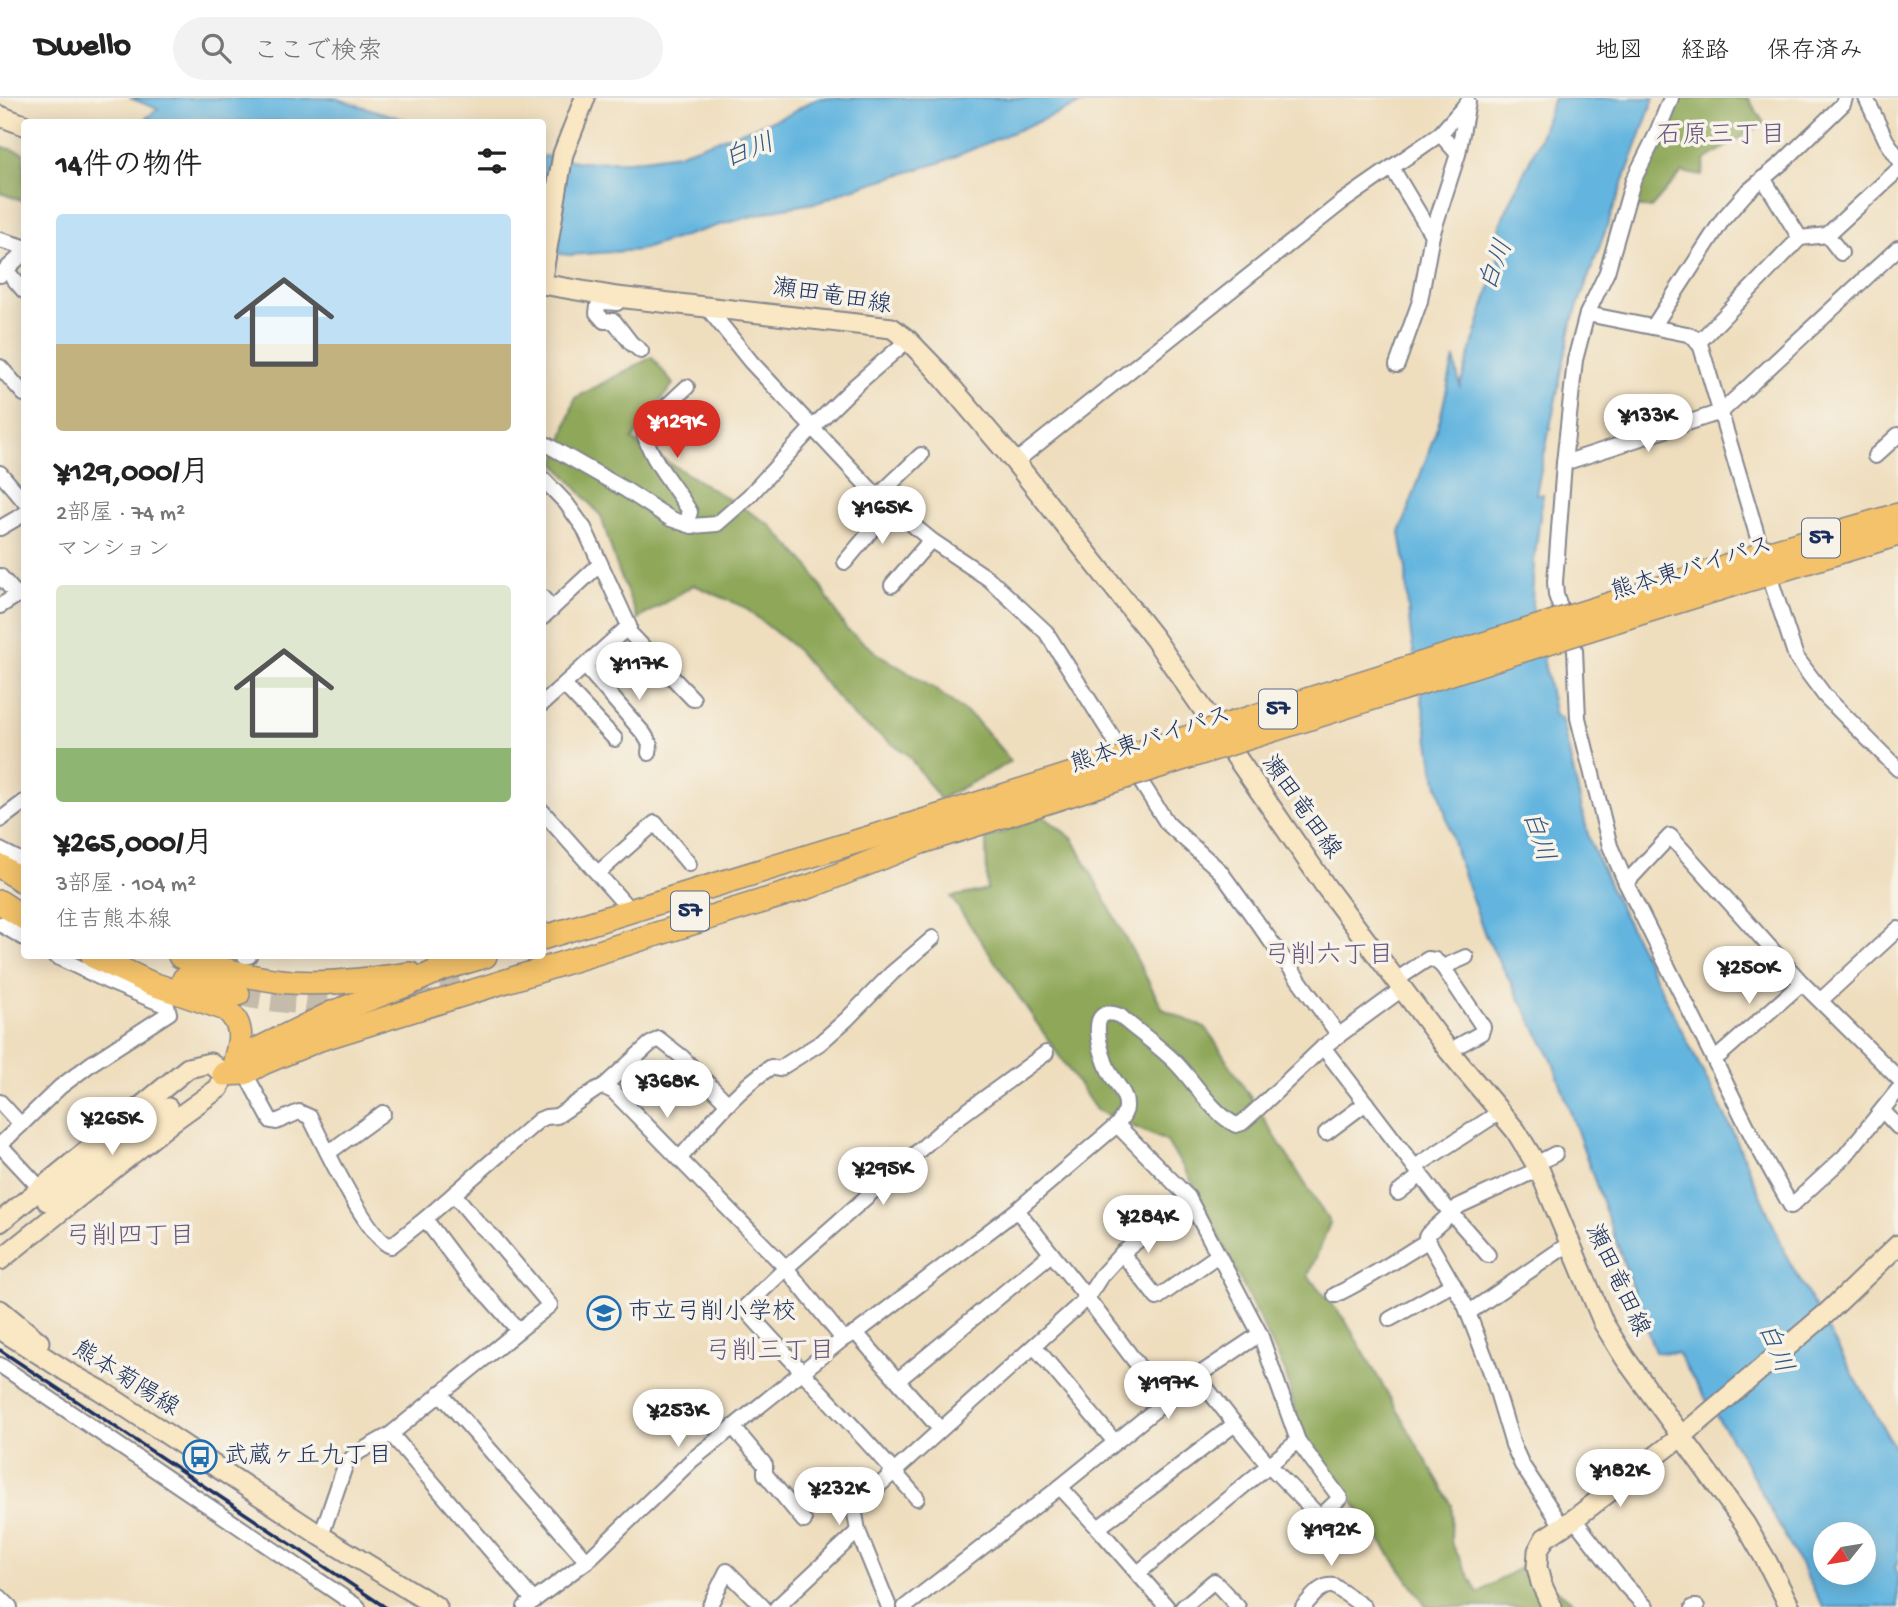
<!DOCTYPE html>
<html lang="ja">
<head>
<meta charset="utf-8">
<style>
	body { margin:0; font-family:"Gochi Hand","Klee One",sans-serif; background:#f2f2f2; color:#222; height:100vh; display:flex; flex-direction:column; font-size:26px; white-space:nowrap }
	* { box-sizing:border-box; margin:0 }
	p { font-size:23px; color:#767676 }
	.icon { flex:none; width:38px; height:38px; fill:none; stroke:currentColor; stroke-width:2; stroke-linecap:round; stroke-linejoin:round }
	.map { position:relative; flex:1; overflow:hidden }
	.side { position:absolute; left:21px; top:21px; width:525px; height:840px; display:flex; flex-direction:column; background:#fff; border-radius:7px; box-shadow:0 4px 18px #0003 }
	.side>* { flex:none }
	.needle { width:46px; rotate:240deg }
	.controls { position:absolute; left:1813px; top:1424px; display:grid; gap:14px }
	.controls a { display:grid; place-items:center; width:63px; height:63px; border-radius:50%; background:#fff; box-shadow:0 4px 18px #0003; font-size:35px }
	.price { position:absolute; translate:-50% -60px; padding:0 16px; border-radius:24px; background:#fff; color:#222; font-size:23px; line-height:46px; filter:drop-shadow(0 2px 4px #0008) }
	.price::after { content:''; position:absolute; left:50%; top:42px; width:21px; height:16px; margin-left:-10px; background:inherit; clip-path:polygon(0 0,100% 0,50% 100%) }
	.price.selected { background:#d93025; color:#fff }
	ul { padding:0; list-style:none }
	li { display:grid; align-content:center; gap:14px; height:371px; padding:0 35px }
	li span { display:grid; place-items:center; height:217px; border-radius:7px; color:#555 }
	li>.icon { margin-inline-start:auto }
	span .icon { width:126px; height:126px; fill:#fffc; stroke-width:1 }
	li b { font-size:30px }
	h2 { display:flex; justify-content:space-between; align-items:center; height:84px; padding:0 35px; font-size:30px }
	header { display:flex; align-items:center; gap:42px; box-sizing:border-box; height:98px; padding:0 35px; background:#fff; border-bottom:2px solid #e0e0e0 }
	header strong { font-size:33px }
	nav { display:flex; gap:38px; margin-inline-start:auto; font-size:24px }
	.search { width:490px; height:63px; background:#f2f2f2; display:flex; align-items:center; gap:18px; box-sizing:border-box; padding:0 24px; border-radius:38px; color:#767676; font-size:26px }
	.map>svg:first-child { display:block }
	.forest { fill:#8ea759; stroke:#546b5c; stroke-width:2 }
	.water { fill:#64b5df; stroke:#40729e; stroke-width:2; fill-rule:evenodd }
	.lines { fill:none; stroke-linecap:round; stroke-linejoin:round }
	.trunk-tunnel { stroke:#c5bbab; stroke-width:23; stroke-dasharray:23 11; stroke-linecap:butt }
	.minor-casing { stroke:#85868e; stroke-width:18 }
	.secondary-casing { stroke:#85868e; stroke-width:23 }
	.trunk-casing { stroke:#85868e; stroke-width:26 }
	.minor { stroke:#fff; stroke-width:14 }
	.secondary { stroke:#fae7c3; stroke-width:19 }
	.trunk { stroke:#f3c26a; stroke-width:23 }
	.rail { stroke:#1b2f5e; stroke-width:3.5 }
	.trunk-bridge-casing { stroke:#85868e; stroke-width:26; stroke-linecap:butt }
	.trunk-bridge { stroke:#f3c26a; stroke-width:23 }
	.labels { text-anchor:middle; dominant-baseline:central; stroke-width:7; stroke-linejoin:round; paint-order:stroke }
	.shield { fill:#f7f3e8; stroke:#5d6a87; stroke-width:2 }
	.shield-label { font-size:23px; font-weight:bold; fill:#1b2f5e }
	.street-label { font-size:24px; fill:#1b2f5e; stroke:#f7f3e8 }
	.poi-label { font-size:24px; fill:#1b2f5e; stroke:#f7f3e8; text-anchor:start }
	.neighbourhood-label { font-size:26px; fill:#685882; stroke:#f7f3e8 }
	.water-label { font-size:26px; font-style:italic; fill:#315785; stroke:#f7f3e8 }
</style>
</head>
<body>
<header>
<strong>Dwello</strong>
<div class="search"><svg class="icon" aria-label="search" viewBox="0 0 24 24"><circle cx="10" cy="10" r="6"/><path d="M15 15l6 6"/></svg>ここで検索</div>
<nav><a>地図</a><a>経路</a><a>保存済み</a></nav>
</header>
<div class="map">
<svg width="1898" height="1509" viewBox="0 0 1898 1509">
	<rect width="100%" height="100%" fill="#f7f3e8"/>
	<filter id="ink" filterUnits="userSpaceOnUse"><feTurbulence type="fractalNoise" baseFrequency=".0143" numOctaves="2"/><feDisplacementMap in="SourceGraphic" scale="14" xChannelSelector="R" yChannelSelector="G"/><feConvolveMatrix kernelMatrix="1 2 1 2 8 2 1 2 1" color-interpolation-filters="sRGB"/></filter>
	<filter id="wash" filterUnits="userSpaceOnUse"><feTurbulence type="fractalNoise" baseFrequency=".00686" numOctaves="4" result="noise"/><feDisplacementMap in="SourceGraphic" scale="28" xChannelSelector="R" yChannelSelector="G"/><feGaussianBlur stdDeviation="1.57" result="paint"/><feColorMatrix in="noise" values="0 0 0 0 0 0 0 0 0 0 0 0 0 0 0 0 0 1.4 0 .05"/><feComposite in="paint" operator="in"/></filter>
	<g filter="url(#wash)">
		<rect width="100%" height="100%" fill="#efdebe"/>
		<g class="forest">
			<path d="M1675 0H1748L1764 25 1705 62 1702 78 1682 74 1651 110 1634 108 1638 83Z"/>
			<path d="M0 48 24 55V103L0 95Z"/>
			<path d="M652 259 673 286 632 342 769 426 809 468 846 531 877 555 933 590 975 621 1011 663 1000 670 940 701 907 656 856 621 794 549 744 509 694 487 638 521 617 469 601 418 555 365 575 300Z"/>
			<path d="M1043 718 1073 741 1163 911 1207 931 1330 1125 1308 1178 1345 1222 1452 1407 1451 1444 1478 1495 1524 1467 1580 1509H1427L1343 1389 1302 1340 1285 1273 1189 1078 1166 1043 1096 1012 951 799 987 792 986 741Z"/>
		</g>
		<g class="water">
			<path d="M130 0H335L412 24H159L146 20 158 11Z"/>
			<path d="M817 0H1094L942 64 845 93 820 104 778 111 713 129 640 152 570 157 543 154V58L582 64 630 63 678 56 788 17Z"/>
			<path d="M1554 0H1654L1572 224 1536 396H1543L1534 464 1532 506 1555 618 1561 620 1589 741 1613 796 1731 1030 1788 1161 1898 1356V1464L1895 1468 1898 1478V1509H1823L1743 1360 1677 1255 1655 1254 1551 959 1485 837 1457 758 1434 673 1411 538 1407 500 1406 471 1400 435 1440 321 1454 260 1460 288 1498 163 1500 126 1537 47ZM1825 1437H1864V1475H1825Z"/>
		</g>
	</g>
	<g filter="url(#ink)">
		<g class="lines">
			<path class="trunk-tunnel" d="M238 896C289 908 355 907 407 898 425 895 442 889 460 884"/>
			<defs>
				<g id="minor">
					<path d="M1671 0 1656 37 1633 83 1607 174 1587 216 1575 262 1564 365 1555 484 1556 497 1575 552 1578 620 1610 748 1626 785 1670 738 1802 885 1898 980"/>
					<path d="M1866 0 1886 42 1898 60"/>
					<path d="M1392 70 1432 137"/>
					<path d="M1827 137 1898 72"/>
					<path d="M1800 140 1827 137 1841 155"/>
					<path d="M0 142 24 149"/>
					<path d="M6 172 24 193"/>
					<path d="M0 177 24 155"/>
					<path d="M617 205 603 204 598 207 597 215 604 223H614L631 245 641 253"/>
					<path d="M706 208 751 264 873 394 931 442 989 481 1046 534 1167 725 1220 773 1338 936"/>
					<path d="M1587 216 1687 236 1695 240 1701 249 1769 477 1796 559 1825 598 1898 671"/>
					<path d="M1653 229 1723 121 1746 95 1783 64 1843 6 1845 0"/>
					<path d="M1698 245 1800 140 1763 80"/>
					<path d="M1397 267 1420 203 1432 137 1458 56 1468 4 1440 36 1458 56"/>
					<path d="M0 269 24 296"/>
					<path d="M542 344 626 392 671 421 692 428 717 426 749 398 812 330 856 287 908 242"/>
					<path d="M1875 358 1898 337"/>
					<path d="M1015 364 1342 104 1440 36"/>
					<path d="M1564 365 1721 314 1898 150"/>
					<path d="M0 375 24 403"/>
					<path d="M542 380 566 405 584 430 629 528 542 606"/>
					<path d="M878 398 921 357"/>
					<path d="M686 426 690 414C674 386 649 362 643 330L687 289"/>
					<path d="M0 430 24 416"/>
					<path d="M845 464 891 409"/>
					<path d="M0 478 17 497"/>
					<path d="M892 487 931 442"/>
					<path d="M542 499 552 511"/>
					<path d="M0 508 24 493"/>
					<path d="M542 520 600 466"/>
					<path d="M626 531 693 601"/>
					<path d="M585 568 644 636 650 646 649 655"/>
					<path d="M564 587 615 641"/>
					<path d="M542 713 630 812"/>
					<path d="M0 722 24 704"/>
					<path d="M0 752 24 764"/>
					<path d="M598 775 655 725 689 766"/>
					<path d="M1626 785 1754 1042 1791 1108 1845 1058 1898 992"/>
					<path d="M0 826 24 840"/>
					<path d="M245 858H249"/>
					<path d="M1443 869 1466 859"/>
					<path d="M1396 882 1428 861 1435 862 1443 869 1483 929 1481 935 1449 953"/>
					<path d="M1821 902 1898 831"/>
					<path d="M1323 949 1439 1101 1488 1157"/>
					<path d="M1720 957 1802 885"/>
					<path d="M245 975 271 1023 276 1024 299 1014 310 1019C322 1043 368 1142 391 1148L425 1121 539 1022 546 1019 557 1018 597 991C604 988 607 990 614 994L786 1170 843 1241"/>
					<path d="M603 989 650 946 659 941 682 959 728 1006"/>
					<path d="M0 1004 21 1027"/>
					<path d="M1882 1012 1898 1029"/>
					<path d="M1117 1027C1121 1021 1127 1014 1126 1007 1126 994 1114 984 1109 973 1102 958 1083 903 1120 918 1138 934 1158 947 1175 964 1194 983 1212 1015 1236 1027L1242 1025 1263 1006 1323 949 1402 891"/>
					<path d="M1326 1035 1366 1005"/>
					<path d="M0 1047 60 989 92 965 169 915 167 908 107 883 55 858"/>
					<path d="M0 1047 41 1091"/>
					<path d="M328 1055 383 1015"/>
					<path d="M680 1060C708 1028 736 992 771 969L779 971 820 945 847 921 892 875 933 840"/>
					<path d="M1536 1066 1555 1056"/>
					<path d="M1415 1069 1500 1014"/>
					<path d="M1539 1071 1459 1108 1428 1136 1426 1139 1465 1207 1492 1277 1513 1347 1522 1367 1562 1428"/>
					<path d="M1398 1095 1421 1077"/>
					<path d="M1017 1112 1087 1200 1165 1303"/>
					<path d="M425 1121 467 1177 489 1199 518 1232"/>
					<path d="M1122 1155 1157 1200 1218 1157"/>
					<path d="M1335 1197C1367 1182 1396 1162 1427 1143"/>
					<path d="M1468 1215 1570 1145"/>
					<path d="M1390 1221 1453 1186"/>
					<path d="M856 1235 940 1331"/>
					<path d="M1035 1249 1115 1344"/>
					<path d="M0 1267 358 1509"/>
					<path d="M1197 1278 1235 1326"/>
					<path d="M898 1282 1051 1156"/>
					<path d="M440 1295 587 1463"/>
					<path d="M733 1329 765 1367V1376L804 1423"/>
					<path d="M391 1336 534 1503"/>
					<path d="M1060 1389 1098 1430 1167 1509"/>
					<path d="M917 1400C861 1335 801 1274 744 1210L786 1170 948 1027 1046 955"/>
					<path d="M1574 1421 1625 1487 1646 1509"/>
					<path d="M321 1438 346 1365 359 1354 391 1336 550 1207 492 1138 478 1125 454 1096"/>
					<path d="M1138 1475 1298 1343"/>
					<path d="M0 1499 10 1509"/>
					<path d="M525 1509 587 1463 692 1362 843 1241 856 1235 1017 1112 1117 1027 1188 1099 1260 1236 1298 1343 1340 1400 1320 1419 1269 1367 1235 1326 1098 1430"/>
					<path d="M709 1509 727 1473 763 1509"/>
					<path d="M777 1509 858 1433"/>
					<path d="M889 1509 858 1433 854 1410 1087 1200 1101 1178 1122 1155 1158 1127 1188 1099"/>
					<path d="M905 1509 1060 1389 1197 1278 1260 1236"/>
					<path d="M1183 1509 1214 1483 1238 1509"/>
					<path d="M1303 1509C1312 1500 1320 1486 1334 1488L1364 1509"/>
					<path d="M1693 1509H1697"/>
				</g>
				<g id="secondary">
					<path d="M0 18 24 27"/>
					<path d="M542 180 563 56 585 0"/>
					<path d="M542 186 617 199 892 230 908 242 935 270 1015 364 1154 540 1326 789 1449 953 1516 1033 1539 1071 1604 1226 1625 1260 1745 1426 1767 1464 1790 1509"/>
					<path d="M47 1103 168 1010"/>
					<path d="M0 1124 188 970 210 965 224 976"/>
					<path d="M0 1162 173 1023 219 990 224 976"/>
					<path d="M0 1212 39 1244"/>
					<path d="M0 1231 69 1275 100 1292 321 1438 437 1509"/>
					<path d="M1552 1509 1541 1485 1537 1469 1538 1453 1545 1440 1574 1421 1682 1338 1828 1214 1898 1147"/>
				</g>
				<g id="trunk">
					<path d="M1639 497 1763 456 1898 417"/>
					<path d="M1643 514 1898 436"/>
					<path d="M0 768 24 784"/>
					<path d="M0 804 24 820"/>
					<path d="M542 840 917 725"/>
					<path d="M93 858 150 885 226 911C244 927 241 941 235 963"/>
					<path d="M180 858C212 869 247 879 280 883 322 888 370 881 411 876"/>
					<path d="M184 881 238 896"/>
					<path d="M248 956 332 915 406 887 442 871 485 858"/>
					<path d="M224 976 245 975 263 965 320 941 811 788 921 744"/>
				</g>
			</defs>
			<use href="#minor" class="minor-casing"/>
			<use href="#secondary" class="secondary-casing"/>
			<use href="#trunk" class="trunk-casing"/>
			<use href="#minor" class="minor"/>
			<use href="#secondary" class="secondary"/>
			<use href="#trunk" class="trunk"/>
			<path class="rail" d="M0 1252 385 1509"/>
			<defs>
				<g id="trunk-bridge">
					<path d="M917 725 1639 497"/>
					<path d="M921 744 1643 514"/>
				</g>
			</defs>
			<use href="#trunk-bridge" class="trunk-bridge-casing"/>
			<use href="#trunk-bridge" class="trunk-bridge"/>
		</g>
	</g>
	<defs>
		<symbol id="school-ring" viewBox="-11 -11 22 22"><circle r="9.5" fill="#f7f3e8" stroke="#1f6fb2" stroke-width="1.5"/><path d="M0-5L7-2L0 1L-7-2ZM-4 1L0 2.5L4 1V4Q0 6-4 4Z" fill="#1f6fb2"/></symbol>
		<symbol id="bus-ring" viewBox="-11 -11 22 22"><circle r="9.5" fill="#f7f3e8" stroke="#1f6fb2" stroke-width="1.5"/><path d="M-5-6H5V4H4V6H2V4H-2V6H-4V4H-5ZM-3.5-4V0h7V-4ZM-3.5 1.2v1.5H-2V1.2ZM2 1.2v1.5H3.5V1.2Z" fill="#1f6fb2"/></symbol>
	</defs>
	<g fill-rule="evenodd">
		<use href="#school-ring" x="585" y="1196" width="38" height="38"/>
		<use href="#bus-ring" x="181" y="1340" width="38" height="38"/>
	</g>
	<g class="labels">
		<g class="shield">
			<rect x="1802" y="420.5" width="38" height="39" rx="5"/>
			<rect x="1259" y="591.5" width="38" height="39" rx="5"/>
			<rect x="671" y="793.5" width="38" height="39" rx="5"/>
		</g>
		<g class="shield-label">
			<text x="1821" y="440">57</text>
			<text x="1278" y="611">57</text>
			<text x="690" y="813">57</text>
		</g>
		<g class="street-label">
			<text transform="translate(832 200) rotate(9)">瀬田竜田線</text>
			<text transform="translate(1692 472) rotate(-17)">熊本東バイパス</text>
			<text transform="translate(1151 643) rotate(-18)">熊本東バイパス</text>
			<text transform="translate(1300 710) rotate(55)">瀬田竜田線</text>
			<text transform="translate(1616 1183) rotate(65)">瀬田竜田線</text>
			<text transform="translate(125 1282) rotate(32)">熊本菊陽線</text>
		</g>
		<g class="poi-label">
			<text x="628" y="1215">市立弓削小学校</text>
			<text x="224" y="1359">武蔵ヶ丘九丁目</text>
		</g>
		<g class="neighbourhood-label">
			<text x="1721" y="39">石原三丁目</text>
			<text x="1329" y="859">弓削六丁目</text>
			<text x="130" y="1140">弓削四丁目</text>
			<text x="770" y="1255">弓削三丁目</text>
		</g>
		<g class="water-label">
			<text transform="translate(750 55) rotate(-21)">白川</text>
			<text transform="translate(1498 168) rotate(-69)">白川</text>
			<text transform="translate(1536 739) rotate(72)">白川</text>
			<text transform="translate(1773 1251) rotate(67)">白川</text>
		</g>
	</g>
</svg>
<div class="controls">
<a><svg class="needle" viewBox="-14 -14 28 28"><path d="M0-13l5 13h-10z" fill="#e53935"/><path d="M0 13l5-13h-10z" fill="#767676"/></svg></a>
</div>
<b class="price" style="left:1648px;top:356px">¥133K</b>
<b class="price selected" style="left:677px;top:362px">¥129K</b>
<b class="price" style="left:882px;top:448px">¥165K</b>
<b class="price" style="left:639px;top:604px">¥117K</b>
<b class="price" style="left:1749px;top:908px">¥250K</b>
<b class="price" style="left:667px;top:1022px">¥368K</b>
<b class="price" style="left:112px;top:1059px">¥265K</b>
<b class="price" style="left:883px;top:1109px">¥295K</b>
<b class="price" style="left:1148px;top:1157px">¥284K</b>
<b class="price" style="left:1168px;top:1323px">¥197K</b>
<b class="price" style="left:678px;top:1351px">¥253K</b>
<b class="price" style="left:1620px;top:1411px">¥182K</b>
<b class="price" style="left:839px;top:1429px">¥232K</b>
<b class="price" style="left:1331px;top:1470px">¥192K</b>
<section class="side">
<h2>14件の物件<svg class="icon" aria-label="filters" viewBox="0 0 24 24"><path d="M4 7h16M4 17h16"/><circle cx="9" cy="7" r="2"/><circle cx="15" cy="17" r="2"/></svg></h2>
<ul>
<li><span style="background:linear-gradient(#bfe0f5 60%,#c2b280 0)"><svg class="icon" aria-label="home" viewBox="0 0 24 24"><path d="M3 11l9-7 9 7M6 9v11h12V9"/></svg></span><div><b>¥129,000/月</b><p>2部屋 · 74 m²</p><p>マンション</p></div></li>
<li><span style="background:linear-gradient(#dfe7d0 75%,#8fb573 0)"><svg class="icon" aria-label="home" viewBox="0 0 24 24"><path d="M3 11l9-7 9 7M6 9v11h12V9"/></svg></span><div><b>¥265,000/月</b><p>3部屋 · 104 m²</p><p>住吉熊本線</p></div></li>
</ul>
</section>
</div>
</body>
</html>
